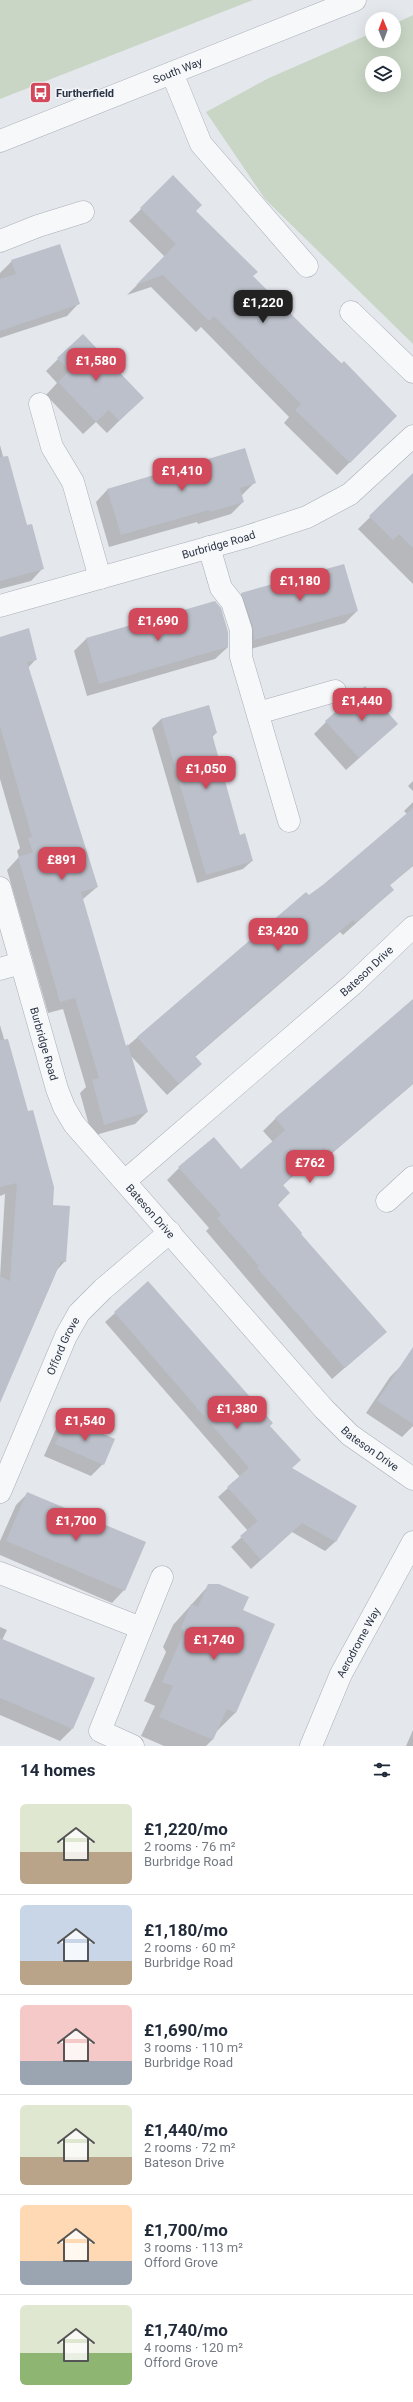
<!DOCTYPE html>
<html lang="en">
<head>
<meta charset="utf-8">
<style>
	body { margin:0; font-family:Roboto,sans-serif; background:#f6f6f7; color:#1f2937; height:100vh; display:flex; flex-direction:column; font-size:15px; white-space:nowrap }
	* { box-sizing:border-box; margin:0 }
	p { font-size:13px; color:#747a83 }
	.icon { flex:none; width:22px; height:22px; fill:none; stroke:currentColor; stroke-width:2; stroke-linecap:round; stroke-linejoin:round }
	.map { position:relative; height:1746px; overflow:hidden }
	.panel { display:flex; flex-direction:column; background:#fff; flex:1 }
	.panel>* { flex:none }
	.needle { width:26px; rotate:359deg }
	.fabs { position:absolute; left:365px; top:12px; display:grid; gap:8px }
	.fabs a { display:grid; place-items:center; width:36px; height:36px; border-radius:50%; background:#fff; box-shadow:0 4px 16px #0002; font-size:20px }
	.price { position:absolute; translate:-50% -34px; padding:0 9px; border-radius:8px; background:#d1495b; color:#fff; font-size:13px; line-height:26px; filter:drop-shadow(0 1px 2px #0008) }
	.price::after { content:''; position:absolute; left:50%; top:24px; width:12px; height:9px; margin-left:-6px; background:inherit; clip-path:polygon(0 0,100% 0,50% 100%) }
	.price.on { background:#222; color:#fff }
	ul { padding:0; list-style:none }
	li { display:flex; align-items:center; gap:12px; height:100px; padding:0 20px }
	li+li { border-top:1px solid #e0e1e3 }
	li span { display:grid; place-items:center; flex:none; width:112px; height:80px; border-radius:6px; color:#555 }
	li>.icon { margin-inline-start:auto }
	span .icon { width:48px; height:48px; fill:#fffc; stroke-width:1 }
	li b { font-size:17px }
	h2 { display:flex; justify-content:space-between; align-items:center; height:48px; padding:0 20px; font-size:17px }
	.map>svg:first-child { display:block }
	.green { fill:#c9d6c5; fill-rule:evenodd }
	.shadow { fill:#0003 }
	.building { fill:#bbc0ca }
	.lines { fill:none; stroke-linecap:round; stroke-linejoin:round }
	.minor-casing { stroke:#a9aeb7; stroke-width:23 }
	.minor { stroke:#f7f8fa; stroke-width:22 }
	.labels { text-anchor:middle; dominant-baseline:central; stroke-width:3; stroke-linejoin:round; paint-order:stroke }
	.street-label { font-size:11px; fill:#2b3445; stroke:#f4f6f9 }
	.poi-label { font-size:11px; font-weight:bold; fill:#2b3445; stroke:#f4f6f9; text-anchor:start }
</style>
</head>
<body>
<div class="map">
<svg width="413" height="1746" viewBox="0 0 413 1746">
	<rect width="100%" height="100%" fill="#e4e7ec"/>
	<g class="green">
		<path d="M0 0H253L0 99Z"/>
		<path d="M413 15V344L265 199 206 112 269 78 372 33V41H394V24ZM372 63H394V85H372Z"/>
	</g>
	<g class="shadow">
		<path d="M173 177 195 211 252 277 396 416 337 475 284 423 289 417 201 327 196 332 151 287 127 295 165 257 129 221Z"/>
		<path d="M12 261 79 303 67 316 0 338V273Z"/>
		<path d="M58 359 130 410 107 433 96 422 83 434 46 395 57 383 46 371Z"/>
		<path d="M0 445 8 475 43 568 31 581 0 589Z"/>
		<path d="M413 475V584L358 529Z"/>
		<path d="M254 483 241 496 243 502 231 514 198 524 197 522 109 547 96 502 108 489Z"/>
		<path d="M242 594 357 611 345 623 243 651 229 606Z"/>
		<path d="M215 602 228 647 215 659 87 696 74 651 86 639Z"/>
		<path d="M0 638 36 659 28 668 97 887 82 900 125 1048 306 893 309 896 325 885 407 814 404 811 413 802V866L389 886 393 890 343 935 340 932 195 1057 201 1064 167 1095 131 1056 147 1112 135 1124 92 1136 80 1093 86 1087 63 1009 48 1013 7 870 19 857 17 851 20 848 0 779Z"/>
		<path d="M208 706 216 733 211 738 239 836 252 861 243 869 197 883 152 728 161 719Z"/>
		<path d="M326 722 397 724 346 770 314 734Z"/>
		<path d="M413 781V791L408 786Z"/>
		<path d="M413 1001V1084L317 1166 311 1160 282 1186 289 1193 277 1206 299 1235 386 1332 332 1379 206 1231 209 1228 167 1180 179 1168 241 1170 273 1142 263 1131 275 1119Z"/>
		<path d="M0 1025 52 1206 65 1261 57 1270 0 1401V1277L5 1194 0 1196Z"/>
		<path d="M115 1313 269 1426 291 1468 356 1507 335 1542 325 1551 292 1532 251 1569 231 1547 248 1531 218 1497 240 1477 105 1322Z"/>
		<path d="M402 1365 413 1372V1426L402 1437 366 1413 390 1377Z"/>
		<path d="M67 1419 103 1464 91 1476 44 1456 55 1431Z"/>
		<path d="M28 1493 124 1590 112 1603 0 1555V1541L16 1505Z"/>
		<path d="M209 1585 242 1611 274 1625 235 1713 216 1732 212 1740 206 1746H164L141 1736 155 1706 144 1701 166 1652 163 1647 173 1625Z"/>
		<path d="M0 1627 7 1630 2 1640 72 1729 60 1741 0 1715Z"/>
		<path d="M413 1730V1746H406Z"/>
	</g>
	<g class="building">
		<path d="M173 175 202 205 196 211 258 272 253 276 341 364 344 361 397 416 350 463 295 410 301 404 214 316 209 321 163 275 136 285 176 244 140 208Z"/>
		<path d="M60 244 80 304 0 331V279L16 274 11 260Z"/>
		<path d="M83 334 144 398 119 421 109 410 96 422 58 382 69 371 57 358Z"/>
		<path d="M245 448 256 483 240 488 244 502 210 512 209 510 121 535 107 489Z"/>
		<path d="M8 456 27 525 32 524 44 569 0 581V457Z"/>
		<path d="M413 473V548L399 534 393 540 369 516Z"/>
		<path d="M344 564 358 611 254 640 253 626 241 593Z"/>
		<path d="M215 601 221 608 228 632V647L99 684 86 638Z"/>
		<path d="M29 628 37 660 27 662 98 887 81 892 126 1046 128 1044 148 1112 104 1125 92 1080 99 1078 75 998 60 1002 18 857 33 852 28 838 32 837 0 726V637Z"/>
		<path d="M365 686 398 724 359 758 325 721Z"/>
		<path d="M209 705 217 733 212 734 240 835 245 833 253 861 206 875 161 719Z"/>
		<path d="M413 808V865L390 885 394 890 355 923 353 920 195 1056 202 1064 179 1084 137 1037 306 892 309 895 324 884Z"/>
		<path d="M413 999V1084L330 1155 324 1148 283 1185 290 1193 277 1204 302 1233 301 1234 387 1332 345 1368 257 1268 259 1266 217 1218 221 1215 178 1167 214 1137 241 1169 285 1130 275 1118Z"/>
		<path d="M8 1039 28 1111 33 1110 54 1187 53 1205 70 1206 66 1262 61 1261 0 1403V1276L10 1281 17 1183 0 1187V1040Z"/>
		<path d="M148 1281 273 1423 270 1426 301 1460 292 1468 357 1506 336 1542 302 1523 261 1560 240 1536 258 1521 227 1487 249 1468 114 1312Z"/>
		<path d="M413 1347V1424L377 1401Z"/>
		<path d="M67 1418 115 1439 104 1465 55 1444Z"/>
		<path d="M27 1492 146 1542 125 1591 6 1541Z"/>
		<path d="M208 1584H219L249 1597 243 1610 275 1624 236 1713 227 1709 213 1740 159 1717 173 1686 162 1682 184 1632 181 1628 191 1604 198 1607Z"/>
		<path d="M0 1638 95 1678 73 1729 0 1698Z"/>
	</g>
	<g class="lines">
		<defs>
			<g id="minor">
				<path d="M172 73 201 144 307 266"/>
				<path id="s1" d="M0 141 355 0"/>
				<path d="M0 241 38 226 83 212"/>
				<path d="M351 312 413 372"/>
				<path d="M40 404 52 447 73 482 100 578"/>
				<path d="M209 547 221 588 232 602 241 630V657L289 821"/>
				<path id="s2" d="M0 606 246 537 307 517 350 494 413 436"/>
				<path d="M258 713 335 691"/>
				<path id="s3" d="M0 888 57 1089 64 1107 74 1124 324 1409 350 1435 413 1479"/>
				<path d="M0 969 21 963"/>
				<path id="s4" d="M125 1181 352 985 413 927"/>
				<path d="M387 1201 413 1177"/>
				<path id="s5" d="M0 1492 66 1336 79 1313 103 1289 170 1232"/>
				<path d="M0 1573 141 1628"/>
				<path d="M133 1746 100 1731 162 1577"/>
				<path id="s6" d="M311 1746 341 1674 413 1542"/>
			</g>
		</defs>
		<use href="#minor" class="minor-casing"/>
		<use href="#minor" class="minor"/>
	</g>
	<defs>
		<symbol id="bus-square" viewBox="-11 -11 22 22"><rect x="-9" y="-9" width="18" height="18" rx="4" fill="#d1495b" stroke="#f4f6f9"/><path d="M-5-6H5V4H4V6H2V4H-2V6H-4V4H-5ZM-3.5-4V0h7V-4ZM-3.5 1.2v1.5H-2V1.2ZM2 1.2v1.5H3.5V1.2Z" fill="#fff"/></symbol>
	</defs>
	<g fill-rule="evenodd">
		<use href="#bus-square" x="28" y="80" width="25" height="25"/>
	</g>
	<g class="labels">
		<g class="street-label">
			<text stroke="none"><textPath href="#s1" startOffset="191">South Way</textPath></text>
			<text stroke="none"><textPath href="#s2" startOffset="227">Burbridge Road</textPath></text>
			<text stroke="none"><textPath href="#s4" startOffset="320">Bateson Drive</textPath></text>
			<text stroke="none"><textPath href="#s3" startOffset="162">Burbridge Road</textPath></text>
			<text stroke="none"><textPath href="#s3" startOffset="364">Bateson Drive</textPath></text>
			<text stroke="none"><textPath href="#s5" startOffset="159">Offord Grove</textPath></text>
			<text stroke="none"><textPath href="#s3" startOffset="688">Bateson Drive</textPath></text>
			<text stroke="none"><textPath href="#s6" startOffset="114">Aerodrome Way</textPath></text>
		</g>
		<g class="poi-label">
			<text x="56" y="93">Furtherfield</text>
		</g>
	</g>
</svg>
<div class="fabs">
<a><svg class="needle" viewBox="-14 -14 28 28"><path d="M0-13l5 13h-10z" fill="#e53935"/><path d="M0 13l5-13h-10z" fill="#747a83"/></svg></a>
<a><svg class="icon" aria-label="layers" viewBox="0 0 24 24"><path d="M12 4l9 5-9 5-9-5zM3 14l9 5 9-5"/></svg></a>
</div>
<b class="price on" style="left:263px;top:324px">£1,220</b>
<b class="price" style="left:96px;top:382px">£1,580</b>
<b class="price" style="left:182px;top:492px">£1,410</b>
<b class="price" style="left:300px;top:602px">£1,180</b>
<b class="price" style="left:158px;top:642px">£1,690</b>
<b class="price" style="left:362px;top:722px">£1,440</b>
<b class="price" style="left:206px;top:790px">£1,050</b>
<b class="price" style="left:62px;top:881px">£891</b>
<b class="price" style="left:278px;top:952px">£3,420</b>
<b class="price" style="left:310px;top:1184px">£762</b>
<b class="price" style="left:237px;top:1430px">£1,380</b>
<b class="price" style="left:85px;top:1442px">£1,540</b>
<b class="price" style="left:76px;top:1542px">£1,700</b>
<b class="price" style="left:214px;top:1661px">£1,740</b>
</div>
<section class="panel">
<h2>14 homes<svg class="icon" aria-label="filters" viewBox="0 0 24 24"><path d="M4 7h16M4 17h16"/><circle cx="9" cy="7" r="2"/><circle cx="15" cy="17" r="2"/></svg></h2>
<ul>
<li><span style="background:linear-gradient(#dfe7d0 60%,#b9a48a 0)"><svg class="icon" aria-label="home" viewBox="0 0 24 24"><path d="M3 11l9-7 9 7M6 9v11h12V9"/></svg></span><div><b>£1,220/mo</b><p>2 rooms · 76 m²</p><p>Burbridge Road</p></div></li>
<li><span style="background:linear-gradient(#c9d6e8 70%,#b9a48a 0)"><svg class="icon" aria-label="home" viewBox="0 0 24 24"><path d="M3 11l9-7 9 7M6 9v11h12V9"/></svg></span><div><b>£1,180/mo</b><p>2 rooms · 60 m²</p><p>Burbridge Road</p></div></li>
<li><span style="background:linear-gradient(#f6c9c9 70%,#9aa5b1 0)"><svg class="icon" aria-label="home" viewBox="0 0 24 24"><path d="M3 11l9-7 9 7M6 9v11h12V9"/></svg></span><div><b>£1,690/mo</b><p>3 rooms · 110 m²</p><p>Burbridge Road</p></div></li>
<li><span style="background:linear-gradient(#dfe7d0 65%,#b9a48a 0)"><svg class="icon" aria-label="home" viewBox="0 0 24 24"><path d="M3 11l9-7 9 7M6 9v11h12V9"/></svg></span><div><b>£1,440/mo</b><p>2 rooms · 72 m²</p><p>Bateson Drive</p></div></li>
<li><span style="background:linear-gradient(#ffd9b3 70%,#9aa5b1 0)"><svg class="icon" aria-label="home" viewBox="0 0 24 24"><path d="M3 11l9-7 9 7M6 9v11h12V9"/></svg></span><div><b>£1,700/mo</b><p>3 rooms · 113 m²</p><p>Offord Grove</p></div></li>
<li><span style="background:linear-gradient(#dfe7d0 60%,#8fb573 0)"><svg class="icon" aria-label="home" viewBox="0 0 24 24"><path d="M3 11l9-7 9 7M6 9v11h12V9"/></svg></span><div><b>£1,740/mo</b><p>4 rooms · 120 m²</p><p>Offord Grove</p></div></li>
</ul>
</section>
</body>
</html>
